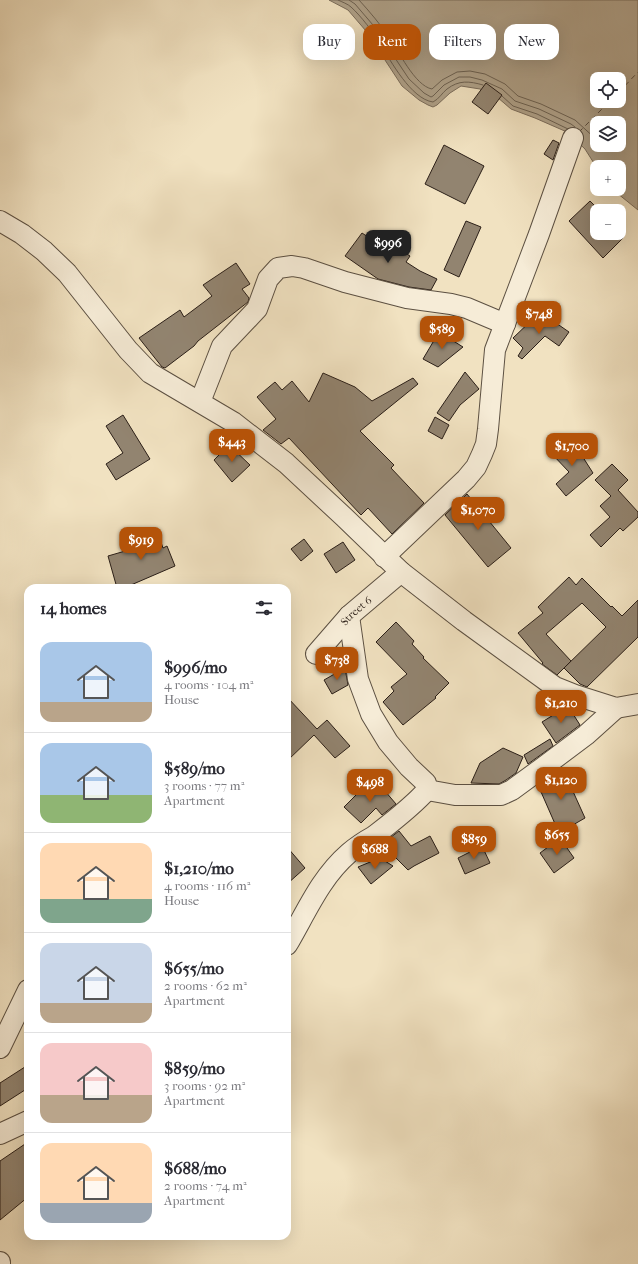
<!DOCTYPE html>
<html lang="en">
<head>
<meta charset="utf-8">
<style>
	body { margin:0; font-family:"IM FELL French Canon",serif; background:#f2f2f3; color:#2b2b33; height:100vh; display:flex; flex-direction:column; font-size:15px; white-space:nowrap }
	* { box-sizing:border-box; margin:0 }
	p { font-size:13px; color:#7c7c81 }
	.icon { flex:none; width:22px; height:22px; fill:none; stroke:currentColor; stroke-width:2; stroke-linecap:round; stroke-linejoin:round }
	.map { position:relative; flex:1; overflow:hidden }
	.details { position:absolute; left:24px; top:584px; width:267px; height:656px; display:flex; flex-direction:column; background:#fff; border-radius:12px; box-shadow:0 4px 16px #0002 }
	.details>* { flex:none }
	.banner { position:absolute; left:303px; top:24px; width:275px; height:36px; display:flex; gap:8px }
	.controls { position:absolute; left:590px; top:72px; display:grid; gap:8px }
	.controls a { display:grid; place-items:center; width:36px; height:36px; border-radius:8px; background:#fff; box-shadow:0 4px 16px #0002; font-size:20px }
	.price { position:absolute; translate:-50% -34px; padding:0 9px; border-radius:8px; background:#b45309; color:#fff; font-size:13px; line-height:26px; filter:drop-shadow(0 1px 2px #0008) }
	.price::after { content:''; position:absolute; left:50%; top:24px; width:12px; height:9px; margin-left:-6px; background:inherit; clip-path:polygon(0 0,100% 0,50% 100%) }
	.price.current { background:#222; color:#fff }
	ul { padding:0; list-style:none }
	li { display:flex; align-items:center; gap:12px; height:100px; padding:0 16px }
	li+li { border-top:1px solid #e1e1e2 }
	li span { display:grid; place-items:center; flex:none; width:112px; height:80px; border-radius:12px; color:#555 }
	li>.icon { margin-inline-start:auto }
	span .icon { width:48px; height:48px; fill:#fffc; stroke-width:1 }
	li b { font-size:17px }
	h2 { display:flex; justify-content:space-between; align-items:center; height:48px; padding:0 16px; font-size:17px }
	.pill { padding:0 14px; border-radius:12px; background:#fff; box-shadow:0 4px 16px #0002; font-size:14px; line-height:36px }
	.pill.current { background:#b45309; color:#fff }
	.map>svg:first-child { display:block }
	.water { fill:#aea088; stroke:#7a6c5b; fill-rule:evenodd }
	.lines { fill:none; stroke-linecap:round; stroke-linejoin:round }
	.shore { stroke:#6c6050; stroke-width:1 }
	.ferry { stroke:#594c3f; stroke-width:1; stroke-dasharray:5 4; stroke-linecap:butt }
	.building { fill:#928470; stroke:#2b1f18 }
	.minor-casing { stroke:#5c5042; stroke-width:22 }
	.minor { stroke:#f6ecd7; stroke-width:20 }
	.labels { text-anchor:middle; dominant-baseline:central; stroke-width:3; stroke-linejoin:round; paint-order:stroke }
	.street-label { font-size:11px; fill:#2b1f18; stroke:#f6ecd7 }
</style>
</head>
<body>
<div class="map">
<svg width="638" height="1264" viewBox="0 0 638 1264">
	<rect width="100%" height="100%" fill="#f1e2c1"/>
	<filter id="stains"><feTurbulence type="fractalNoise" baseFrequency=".005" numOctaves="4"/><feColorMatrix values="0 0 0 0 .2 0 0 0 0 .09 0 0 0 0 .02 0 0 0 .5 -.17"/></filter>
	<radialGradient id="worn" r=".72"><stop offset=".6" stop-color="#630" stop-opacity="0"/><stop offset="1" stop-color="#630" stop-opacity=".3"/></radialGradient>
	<path class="water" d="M329 0H638V210L612 189H619V167H597V168L585 149 567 132 535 118 511 109 497 97 480 89 461 86 450 93 437 105 433 107 428 105 419 100 402 86 366 31 348 10ZM597 79H619V101H597ZM597 123H619V145H597Z"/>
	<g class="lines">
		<g class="shore">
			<path d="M338 0C342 2 348 4 351 7 361 16 374 33 380 44 391 61 411 99 433 102 439 99 442 93 447 89 459 80 469 81 483 85"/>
			<path d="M349 0 355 4 373 25 409 79 424 93 431 97 433 96 444 85 459 77H470L482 80 502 89 515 101 539 109 571 124 575 127"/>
			<path d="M359 0C370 12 380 24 389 37 398 50 415 86 432 89L442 80 457 72 470 71 485 74 505 84 518 96 541 104 575 120 597 140"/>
			<path d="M502 96 513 106 537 114 568 129"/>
		</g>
		<g class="ferry">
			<path d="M619 92 638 72"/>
			<path d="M579 132 610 101"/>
		</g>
	</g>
	<g class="building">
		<path d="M486 83 502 95 488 114 472 102Z"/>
		<path d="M553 140 559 143 553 160 544 154Z"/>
		<path d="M444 145 484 166 465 204 425 184Z"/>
		<path d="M590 201 600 211H597V233H619V232L624 237 603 258 569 221Z"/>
		<path d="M466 221 481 227 459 277 444 270Z"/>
		<path d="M362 233 392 253 396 247 410 256 406 262 420 271 437 279 431 290 409 287 378 279 345 256Z"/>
		<path d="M236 263 250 284 242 289 249 298 248 302 198 341 194 346 165 368 162 367 139 338 180 310 184 317 212 296 203 285Z"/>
		<path d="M542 316 555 324 556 323 569 332 559 346 545 336 522 359 518 356 523 348 513 338 535 317 539 321Z"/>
		<path d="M439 332 463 347 438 367 423 359Z"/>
		<path d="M465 372 479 389 460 405 449 421 437 413Z"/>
		<path d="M323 373 355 387 372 401 413 378 418 384 360 431 394 465 391 468 424 503 392 534 368 508 361 515 289 438 281 444 263 430 276 419 257 397 275 382 282 390 292 381 309 402Z"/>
		<path d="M123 415 150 459 116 480 106 464 123 453 106 426Z"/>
		<path d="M435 417 449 425 442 439 428 431Z"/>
		<path d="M570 437 593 473 566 496 556 484 569 472 552 454Z"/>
		<path d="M229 445 250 465 232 482 214 460Z"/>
		<path d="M612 464 628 480 618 490 638 512V517L623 531 620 528 601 547 590 535 610 517 600 506 611 496 595 480Z"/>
		<path d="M467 494 511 548 488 567 445 515Z"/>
		<path d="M156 528 163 548 167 546 175 566 124 588H117L108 556 139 547 135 537Z"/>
		<path d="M304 539 313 551 301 561 291 549Z"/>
		<path d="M343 542 355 560 336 573 324 554Z"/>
		<path d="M569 577 576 585 582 578 611 607 612 606 622 616 638 600V637L587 687 580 684 564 668 606 627 582 603 546 634 571 661 557 675 542 664 543 663 518 633 543 613 538 607Z"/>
		<path d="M396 622 414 641 412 644 424 657 423 658 449 683 435 697 436 698 403 725 383 702 394 691 391 687 407 674 376 642Z"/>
		<path d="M345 668 348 685 332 694 324 680Z"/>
		<path d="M287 697 317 729 327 720 350 746 335 758 314 735 287 761Z"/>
		<path d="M568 706 580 725 556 743 542 722Z"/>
		<path d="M550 739 553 746 528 764 524 755Z"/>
		<path d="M503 748 523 757 516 773 506 780 499 784 471 783 480 763Z"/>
		<path d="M562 767 585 818 559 833 538 785Z"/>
		<path d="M379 784 396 804 382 815 376 808 361 823 344 807 363 788 368 793Z"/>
		<path d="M399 831 411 846 430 836 439 853 414 866 408 870 382 844Z"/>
		<path d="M560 838 574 858 554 873 540 853Z"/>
		<path d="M482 846 490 863 465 874 458 858Z"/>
		<path d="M287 847 305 868 287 884Z"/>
		<path d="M380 858 393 866 371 884 358 867Z"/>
		<path d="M28 1065V1088L0 1106V1083Z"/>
		<path d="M28 1142V1197L0 1220V1161Z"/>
	</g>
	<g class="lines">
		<defs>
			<g id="minor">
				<path d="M0 221 22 234 44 251 67 273 128 350 150 373 233 422 286 463 344 517 401 572 464 621 555 687 575 695 616 708 638 704"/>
				<path d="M200 402 222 346 257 309 268 279 278 268 292 266 304 268 345 282 407 298 451 304 467 308 505 324"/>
				<path d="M384 557 466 479 476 467 482 454 486 444 488 429 495 350 539 234 573 138"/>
				<path d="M349 616 358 679 371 714 388 742 409 767 426 783 427 790"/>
				<path id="s1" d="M316 654 349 616 401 572"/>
				<path d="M427 790 455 795H501L512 790 542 768 586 735 616 708"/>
				<path d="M287 945C306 913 320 878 349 853 356 847 365 841 374 836 392 822 412 807 427 790"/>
				<path d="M0 1048 28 990"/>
				<path d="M0 1134 28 1121"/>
				<path d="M0 1262V1264"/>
			</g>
		</defs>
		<use href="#minor" class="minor-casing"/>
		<use href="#minor" class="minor"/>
	</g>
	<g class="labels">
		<g class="street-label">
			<text stroke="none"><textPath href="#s1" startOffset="59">Street 6</textPath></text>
		</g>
	</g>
	<rect width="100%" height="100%" filter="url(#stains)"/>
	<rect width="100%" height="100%" fill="url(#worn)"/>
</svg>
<div class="controls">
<a><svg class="icon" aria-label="locate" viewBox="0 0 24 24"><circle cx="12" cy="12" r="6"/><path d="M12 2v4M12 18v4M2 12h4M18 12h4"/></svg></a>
<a><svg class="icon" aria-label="layers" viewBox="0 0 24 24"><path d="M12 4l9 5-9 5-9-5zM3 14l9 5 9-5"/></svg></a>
<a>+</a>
<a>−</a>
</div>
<b class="price current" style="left:388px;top:264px">$996</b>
<b class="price" style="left:539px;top:335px">$748</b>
<b class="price" style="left:442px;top:350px">$589</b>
<b class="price" style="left:232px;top:463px">$443</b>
<b class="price" style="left:572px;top:467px">$1,700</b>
<b class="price" style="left:478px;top:531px">$1,070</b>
<b class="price" style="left:141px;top:561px">$919</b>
<b class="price" style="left:337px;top:681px">$738</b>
<b class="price" style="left:561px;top:724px">$1,210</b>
<b class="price" style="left:561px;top:801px">$1,120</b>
<b class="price" style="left:370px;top:803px">$498</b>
<b class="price" style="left:557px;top:856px">$655</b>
<b class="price" style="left:474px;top:860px">$859</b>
<b class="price" style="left:375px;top:870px">$688</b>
<div class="banner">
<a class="pill">Buy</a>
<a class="pill current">Rent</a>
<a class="pill">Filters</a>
<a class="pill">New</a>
</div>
<section class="details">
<h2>14 homes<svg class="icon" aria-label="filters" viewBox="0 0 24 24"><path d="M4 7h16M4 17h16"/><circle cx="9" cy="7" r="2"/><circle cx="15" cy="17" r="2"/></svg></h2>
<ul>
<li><span style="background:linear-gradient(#a9c7e8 75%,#b9a48a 0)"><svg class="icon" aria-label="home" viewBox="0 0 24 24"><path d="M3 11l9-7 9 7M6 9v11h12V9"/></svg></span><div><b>$996/mo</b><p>4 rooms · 104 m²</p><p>House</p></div></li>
<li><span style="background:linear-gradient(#a9c7e8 65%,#8fb573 0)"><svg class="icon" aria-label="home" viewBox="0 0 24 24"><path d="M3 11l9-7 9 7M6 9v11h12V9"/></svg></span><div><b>$589/mo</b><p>3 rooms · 77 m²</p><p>Apartment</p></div></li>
<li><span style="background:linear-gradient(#ffd9b3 70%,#7fa58c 0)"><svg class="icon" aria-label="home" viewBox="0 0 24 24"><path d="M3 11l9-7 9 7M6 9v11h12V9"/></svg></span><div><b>$1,210/mo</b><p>4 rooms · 116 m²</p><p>House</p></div></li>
<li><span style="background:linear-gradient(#c9d6e8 75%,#b9a48a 0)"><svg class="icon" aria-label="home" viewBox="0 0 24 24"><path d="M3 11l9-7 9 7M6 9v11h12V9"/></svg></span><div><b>$655/mo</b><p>2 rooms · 62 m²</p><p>Apartment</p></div></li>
<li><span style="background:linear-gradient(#f6c9c9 65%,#b9a48a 0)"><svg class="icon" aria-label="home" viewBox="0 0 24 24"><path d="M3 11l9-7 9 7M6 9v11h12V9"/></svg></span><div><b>$859/mo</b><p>3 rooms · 92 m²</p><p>Apartment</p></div></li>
<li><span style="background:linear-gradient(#ffd9b3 75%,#9aa5b1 0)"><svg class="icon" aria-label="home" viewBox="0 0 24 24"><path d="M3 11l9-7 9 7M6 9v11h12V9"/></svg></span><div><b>$688/mo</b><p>2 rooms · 74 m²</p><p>Apartment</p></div></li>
</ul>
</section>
</div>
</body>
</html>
